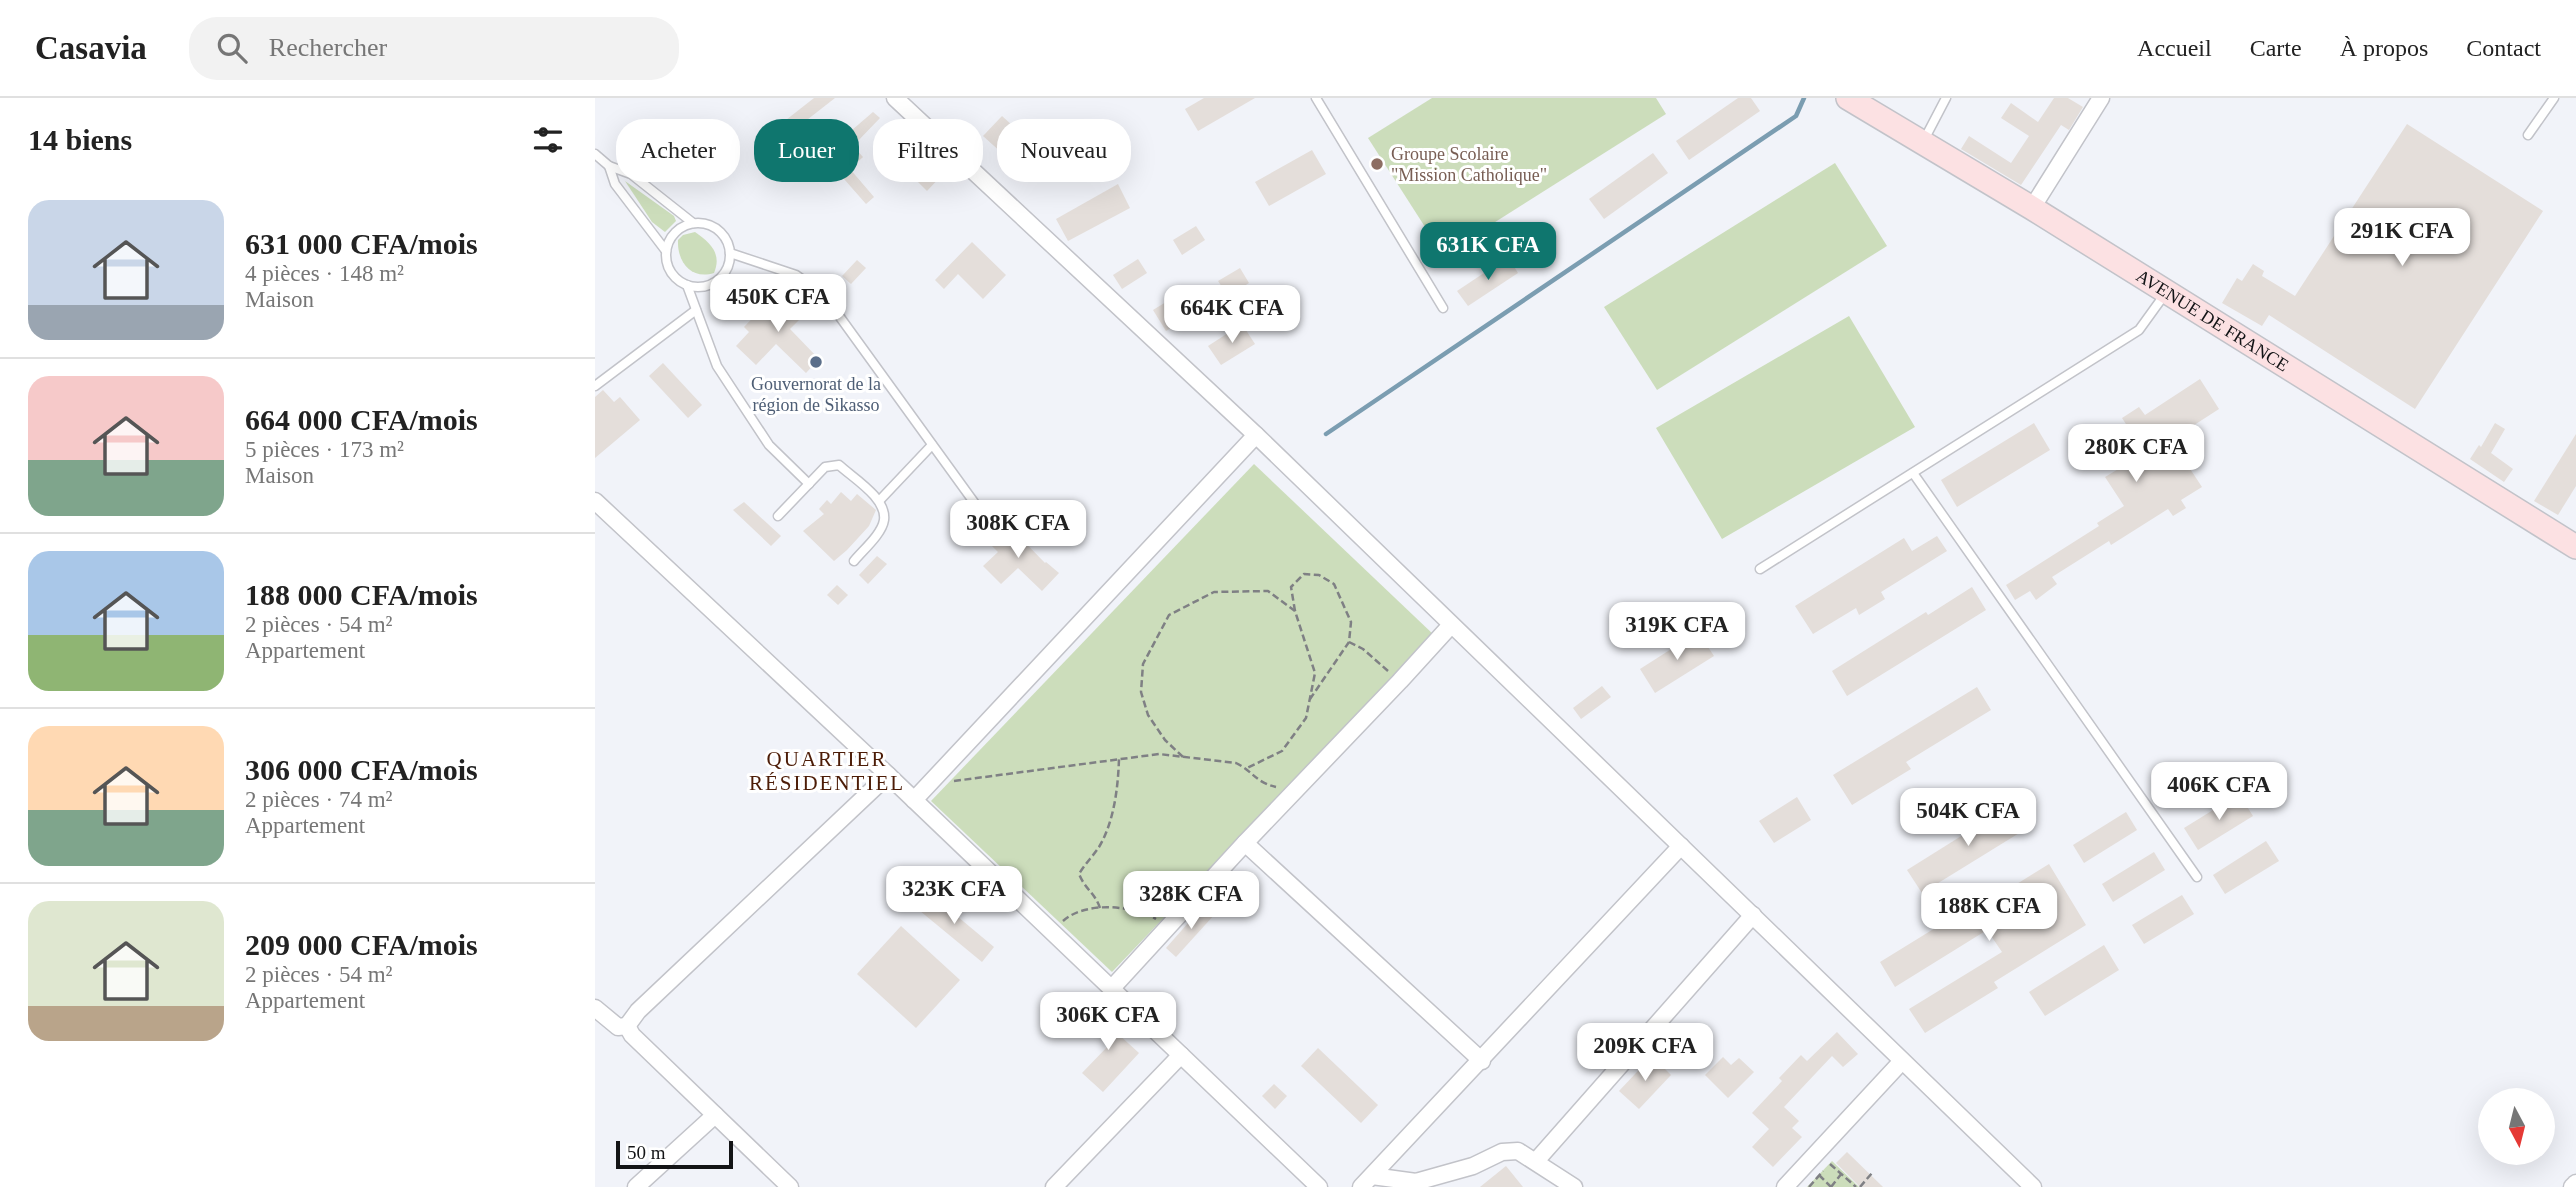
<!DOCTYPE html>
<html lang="fr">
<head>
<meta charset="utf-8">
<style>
	body { margin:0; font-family:"Times New Roman",serif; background:#f2f2f2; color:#222; height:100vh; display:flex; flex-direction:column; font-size:26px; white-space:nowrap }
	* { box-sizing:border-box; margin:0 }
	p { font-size:23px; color:#767676 }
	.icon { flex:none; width:38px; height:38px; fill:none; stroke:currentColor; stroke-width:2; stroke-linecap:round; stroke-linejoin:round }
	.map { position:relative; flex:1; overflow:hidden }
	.panel { display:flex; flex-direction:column; background:#fff; width:595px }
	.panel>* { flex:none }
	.top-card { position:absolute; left:21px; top:21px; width:665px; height:63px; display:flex; gap:14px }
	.needle { width:46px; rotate:173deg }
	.buttons { position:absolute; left:1883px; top:990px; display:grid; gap:14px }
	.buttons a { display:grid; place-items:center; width:77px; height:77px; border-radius:50%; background:#fff; box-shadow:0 7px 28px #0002; font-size:35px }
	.scale { position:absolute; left:21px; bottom:18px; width:117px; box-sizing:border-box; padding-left:7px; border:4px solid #131416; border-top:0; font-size:19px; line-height:24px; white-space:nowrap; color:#131416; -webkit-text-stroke:5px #fff; paint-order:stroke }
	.price { position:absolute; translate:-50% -60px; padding:0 16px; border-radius:14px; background:#fff; color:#222; font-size:23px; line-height:46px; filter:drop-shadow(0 2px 4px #0008) }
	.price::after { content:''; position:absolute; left:50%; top:42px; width:21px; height:16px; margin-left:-10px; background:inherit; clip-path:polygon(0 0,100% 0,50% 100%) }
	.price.active { background:#0f766e; color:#fff }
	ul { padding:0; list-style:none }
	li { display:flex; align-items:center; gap:21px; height:175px; padding:0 28px }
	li+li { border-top:2px solid #e0e0e0 }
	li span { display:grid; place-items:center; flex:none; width:196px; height:140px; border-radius:21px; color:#555 }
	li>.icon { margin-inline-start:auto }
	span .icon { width:84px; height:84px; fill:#fffc; stroke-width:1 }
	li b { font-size:30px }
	h2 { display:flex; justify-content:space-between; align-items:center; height:84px; padding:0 28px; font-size:30px }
	.chip { padding:0 24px; border-radius:28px; background:#fff; box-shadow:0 7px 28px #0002; font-size:24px; line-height:63px }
	.chip.active { background:#0f766e; color:#fff }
	header { display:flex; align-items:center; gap:42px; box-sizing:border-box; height:98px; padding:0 35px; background:#fff; border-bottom:2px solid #e0e0e0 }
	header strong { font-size:33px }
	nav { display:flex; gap:38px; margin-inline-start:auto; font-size:24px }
	.search { width:490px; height:63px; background:#f2f2f2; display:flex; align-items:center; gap:18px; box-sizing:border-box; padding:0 24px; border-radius:28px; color:#767676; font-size:26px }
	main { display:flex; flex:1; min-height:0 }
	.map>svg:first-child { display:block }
	.green { fill:#cdb }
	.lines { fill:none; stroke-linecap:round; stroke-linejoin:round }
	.stream { stroke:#7b9db1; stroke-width:4.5 }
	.building { fill:#e4deda }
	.service-casing { stroke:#c2c3c9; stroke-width:11 }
	.minor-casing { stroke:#c2c3c9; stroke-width:19 }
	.secondary-casing { stroke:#c2c3c9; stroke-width:26 }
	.path { stroke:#7f8084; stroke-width:2.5; stroke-dasharray:7 3.5; stroke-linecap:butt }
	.service { stroke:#fff; stroke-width:8 }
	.minor { stroke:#fff; stroke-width:16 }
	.secondary { stroke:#fce1e3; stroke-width:23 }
	.education-dot { fill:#8d6e63; stroke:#fff; stroke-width:2.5 }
	.service-dot { fill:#5c6f8a; stroke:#fff; stroke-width:2.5 }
	.labels { text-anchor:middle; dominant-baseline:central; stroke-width:6; stroke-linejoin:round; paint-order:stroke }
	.education-label { font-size:18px; fill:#785e54; stroke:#fff; text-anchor:start }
	.street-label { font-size:18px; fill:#131416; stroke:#fff }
	.service-label { font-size:18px; fill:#4e5e75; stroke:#fff }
	.quarter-label { font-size:21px; letter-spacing:2px; fill:#4c1c07; stroke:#fff }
</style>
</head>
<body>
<header>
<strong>Casavia</strong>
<div class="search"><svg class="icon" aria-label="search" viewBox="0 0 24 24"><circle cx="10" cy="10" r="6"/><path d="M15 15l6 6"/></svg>Rechercher</div>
<nav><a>Accueil</a><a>Carte</a><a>À propos</a><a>Contact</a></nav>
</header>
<main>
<section class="panel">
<h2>14 biens<svg class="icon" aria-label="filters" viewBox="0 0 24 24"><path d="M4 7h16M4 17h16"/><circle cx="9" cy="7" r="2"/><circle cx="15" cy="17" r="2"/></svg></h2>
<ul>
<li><span style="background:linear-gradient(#c9d6e8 75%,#9aa5b1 0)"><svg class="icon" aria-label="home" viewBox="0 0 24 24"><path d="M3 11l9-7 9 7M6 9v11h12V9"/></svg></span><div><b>631 000 CFA/mois</b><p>4 pièces · 148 m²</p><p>Maison</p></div></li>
<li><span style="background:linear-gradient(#f6c9c9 60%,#7fa58c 0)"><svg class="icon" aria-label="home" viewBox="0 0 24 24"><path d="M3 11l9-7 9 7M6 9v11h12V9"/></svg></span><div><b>664 000 CFA/mois</b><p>5 pièces · 173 m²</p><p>Maison</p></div></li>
<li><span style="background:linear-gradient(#a9c7e8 60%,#8fb573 0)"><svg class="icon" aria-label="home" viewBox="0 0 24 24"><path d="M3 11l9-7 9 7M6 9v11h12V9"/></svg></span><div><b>188 000 CFA/mois</b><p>2 pièces · 54 m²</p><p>Appartement</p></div></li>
<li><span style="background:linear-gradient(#ffd9b3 60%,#7fa58c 0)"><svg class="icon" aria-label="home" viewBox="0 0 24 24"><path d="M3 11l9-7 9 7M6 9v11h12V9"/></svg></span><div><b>306 000 CFA/mois</b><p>2 pièces · 74 m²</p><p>Appartement</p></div></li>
<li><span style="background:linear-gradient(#dfe7d0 75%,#b9a48a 0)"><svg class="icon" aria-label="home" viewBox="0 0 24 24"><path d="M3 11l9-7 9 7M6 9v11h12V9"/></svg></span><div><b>209 000 CFA/mois</b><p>2 pièces · 54 m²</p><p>Appartement</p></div></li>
</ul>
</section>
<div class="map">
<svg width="1981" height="1089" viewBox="0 0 1981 1089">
	<rect width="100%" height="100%" fill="#f1f3f9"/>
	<g class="green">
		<path d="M837 0H1061L1071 16 848 157 773 40Z"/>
		<path d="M1240 65 1292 148 1062 292 1009 209Z"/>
		<path d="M30 83 79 118 81 123 70 134 57 124Z"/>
		<path d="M100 134C116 145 127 156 119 175 96 182 82 164 83 142L88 137Z"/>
		<path d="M1254 218 1320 329 1127 441 1061 330Z"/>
		<path d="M659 366 839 537 517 874 336 703Z"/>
		<path d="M1237 1063 1264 1089H1212Z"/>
	</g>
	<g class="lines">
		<path class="stream" d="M731 336 1201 18 1209 0"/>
	</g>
	<g class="building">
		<path d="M219 0H240L199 32 191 22Z"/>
		<path d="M609 0H660L603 33 590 11Z"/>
		<path d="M1143 0H1156L1165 13 1094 62 1081 43Z"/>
		<path d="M1459 0H1473L1488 9 1474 32 1466 27 1426 87 1366 51 1374 38 1416 65 1434 38 1406 20 1416 5 1443 24Z"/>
		<path d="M278 14 285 20 258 48 268 59 255 71 279 99 271 106 228 57Z"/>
		<path d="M407 18 427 36 408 56 388 38Z"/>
		<path d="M1812 26 1948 113 1820 311 1674 217 1667 228 1627 205 1642 180 1647 183 1658 166 1669 173 1667 178 1700 198Z"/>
		<path d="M310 39 348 76 332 93 294 55Z"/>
		<path d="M717 52 731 76 674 108 660 84Z"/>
		<path d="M1058 55 1073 75 1009 121 994 101Z"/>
		<path d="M523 86 535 110 473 143 461 121Z"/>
		<path d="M601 128 610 142 587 157 578 142Z"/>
		<path d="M377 144 411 177 388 201 363 176 349 191 340 182Z"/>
		<path d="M913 159 923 175 873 208 862 193Z"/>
		<path d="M543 161 552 175 527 191 518 177Z"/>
		<path d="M262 162 271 170 256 186 247 178Z"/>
		<path d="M645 170 654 185 633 198 623 183Z"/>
		<path d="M193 193 214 212 195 231 224 261 211 275 181 246 161 267 141 248 154 234 149 229 168 209 174 214Z"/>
		<path d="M584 196 597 217 571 233 558 212Z"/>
		<path d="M647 226 660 246 626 267 613 248Z"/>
		<path d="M68 265 107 307 93 320 54 278Z"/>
		<path d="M1605 281 1624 311 1576 342 1607 389 1586 402 1591 410 1578 418 1573 411 1516 447 1514 443 1457 479 1462 486 1441 502 1435 493 1420 502 1411 487 1504 428 1502 425 1529 408 1510 379 1550 355 1527 320 1544 309 1550 317Z"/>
		<path d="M8 292 19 304 25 299 45 322 0 360V299Z"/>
		<path d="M1439 325 1455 352 1362 409 1346 382Z"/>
		<path d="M1900 325 1910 331 1896 355 1918 371 1909 384 1875 361 1884 347 1886 349Z"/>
		<path d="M1981 336V388L1963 417 1939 403Z"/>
		<path d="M246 394 256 403 262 396 281 412 274 428 252 452 239 463 208 433 229 416 224 411 232 402 236 406Z"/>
		<path d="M149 404 186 438 176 448 138 412Z"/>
		<path d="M413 427 450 465 451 464 464 475 447 493 423 470 406 486 388 468 403 454 394 445Z"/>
		<path d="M1342 438 1352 453 1286 494 1290 501 1264 517 1261 510 1218 536 1200 508 1309 440 1317 453Z"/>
		<path d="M282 458 292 466 273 486 264 477Z"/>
		<path d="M242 487 253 497 243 507 232 497Z"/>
		<path d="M1377 489 1391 512 1252 598 1237 573 1331 514 1333 517Z"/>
		<path d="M1103 534 1119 558 1060 595 1045 571Z"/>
		<path d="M1007 588 1016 599 986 621 978 610Z"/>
		<path d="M1382 589 1396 612 1311 664 1316 671 1257 707 1238 677Z"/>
		<path d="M1644 696 1658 718 1603 752 1589 730Z"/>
		<path d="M1202 699 1216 722 1179 745 1164 723Z"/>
		<path d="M1419 705 1434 729 1327 795 1312 772Z"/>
		<path d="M1531 714 1542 732 1489 765 1478 747Z"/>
		<path d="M1671 743 1684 763 1630 796 1618 777Z"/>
		<path d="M1559 754 1570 772 1518 804 1507 786Z"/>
		<path d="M1454 766 1491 827 1399 884 1403 890 1330 935 1314 911 1407 854 1392 832 1300 889 1285 864 1358 819 1361 824Z"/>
		<path d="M332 793 399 849 387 864 319 808Z"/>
		<path d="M1587 797 1599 816 1549 846 1537 827Z"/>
		<path d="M610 806 620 816 581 859 571 850Z"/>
		<path d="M306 828 365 882 321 930 262 876Z"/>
		<path d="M1509 847 1524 872 1450 918 1434 894Z"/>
		<path d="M503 909 516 920 511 925 544 955 508 994 487 975 514 947 489 925Z"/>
		<path d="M1242 934 1263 956 1248 969 1237 958 1189 1009 1204 1023 1197 1030 1207 1039 1178 1069 1157 1049 1174 1031 1157 1015 1187 983 1184 980 1206 957 1212 963Z"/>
		<path d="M723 950 783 1007 766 1025 706 968Z"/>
		<path d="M1057 958 1076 977 1044 1011 1024 993Z"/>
		<path d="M1128 959 1136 967 1144 960 1159 974 1133 1000 1110 977Z"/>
		<path d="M679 986 692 998 680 1011 667 998Z"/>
		<path d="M1252 1054 1288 1089H1265L1241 1065Z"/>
		<path d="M911 1068 928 1089H885Z"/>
	</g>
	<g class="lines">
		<defs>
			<g id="service">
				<path d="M721 0 848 210"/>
				<path d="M1933 37 1959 0"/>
				<path d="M1329 42 1351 0"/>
				<path d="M0 56 14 68 36 76 98 125"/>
				<path d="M14 68 20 86 71 153"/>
				<circle cx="103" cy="157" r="32"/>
				<path d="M135 155 201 177 229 197 381 407"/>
				<path d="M92 187 122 268 174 347 214 386"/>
				<path d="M0 288 101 212"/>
				<path d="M1318 375 1602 779"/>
				<path d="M284 403 337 347"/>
				<path d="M183 418 230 369 244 367C258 380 292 400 289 422 287 436 268 452 259 463"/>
				<path d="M1165 471 1544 232 1570 196"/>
			</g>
			<g id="minor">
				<path d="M300 0 661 337 1438 1089"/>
				<path d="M1437 110 1506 0"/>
				<path d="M0 403 293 677 724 1089"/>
				<path d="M319 702 661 337"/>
				<path d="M650 745 887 963"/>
				<path d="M517 890 650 745 805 583 856 527"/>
				<path d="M0 910 23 929 32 928"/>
				<path d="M32 928 43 913 293 677"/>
				<path d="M32 928 37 937 195 1089"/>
				<path d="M941 1063 1158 817"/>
				<path d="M777 1078 821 1084 878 1068 907 1054 923 1053 979 1089"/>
				<path d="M41 1089 120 1017"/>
				<path d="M459 1089 586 957"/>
				<path d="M766 1089 1086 748"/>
				<path d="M1190 1089 1307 963"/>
				<path d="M1977 1089 1981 1085"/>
			</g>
			<g id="secondary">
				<path id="s1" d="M1253 0 1437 110 1981 449"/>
			</g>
		</defs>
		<use href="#service" class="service-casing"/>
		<use href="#minor" class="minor-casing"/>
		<use href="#secondary" class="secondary-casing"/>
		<g class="path">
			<path d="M700 513 696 489 709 476 724 477 739 486 756 524 754 544 715 601"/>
			<path d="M754 544 768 551 793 573"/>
			<path d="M588 659 570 642 553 617 546 594 548 566 574 517 619 494 673 493 700 513 720 575 711 620 687 653 652 670"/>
			<path d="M359 683 564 656 641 665C659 674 660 684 681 689"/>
			<path d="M505 810C500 795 490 791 484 776 490 766 498 758 504 749 519 724 523 690 524 661"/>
			<path d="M468 823C490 803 537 807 561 821"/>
			<path d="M1235 1066 1261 1089"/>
			<path d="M1224 1077 1236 1089"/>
			<path d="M1214 1089 1228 1073"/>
			<path d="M1236 1089 1247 1075"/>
			<path d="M1265 1089 1277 1075"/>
		</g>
		<use href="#service" class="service"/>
		<use href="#minor" class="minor"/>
		<use href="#secondary" class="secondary"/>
	</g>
	<circle class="education-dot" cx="782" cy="66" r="7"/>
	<circle class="service-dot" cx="221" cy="264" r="7"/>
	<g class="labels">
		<g class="education-label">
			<text x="796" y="56">Groupe Scolaire<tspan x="796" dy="21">"Mission Catholique"</tspan></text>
		</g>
		<g class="street-label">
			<text stroke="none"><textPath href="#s1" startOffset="427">AVENUE DE FRANCE</textPath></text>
		</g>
		<g class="service-label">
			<text x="221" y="286">Gouvernorat de la<tspan x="221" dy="21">région de Sikasso</tspan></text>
		</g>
		<g class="quarter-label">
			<text x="232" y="661">QUARTIER<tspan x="232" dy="24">RÉSIDENTIEL</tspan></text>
		</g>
	</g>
</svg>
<div class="buttons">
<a><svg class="needle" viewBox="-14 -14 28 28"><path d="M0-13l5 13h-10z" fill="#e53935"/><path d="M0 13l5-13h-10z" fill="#767676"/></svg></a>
</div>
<div class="scale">50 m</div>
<b class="price" style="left:1807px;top:170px">291K CFA</b>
<b class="price active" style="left:893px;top:184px">631K CFA</b>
<b class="price" style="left:183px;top:236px">450K CFA</b>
<b class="price" style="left:637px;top:247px">664K CFA</b>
<b class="price" style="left:1541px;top:386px">280K CFA</b>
<b class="price" style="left:423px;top:462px">308K CFA</b>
<b class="price" style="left:1082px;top:564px">319K CFA</b>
<b class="price" style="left:1624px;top:724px">406K CFA</b>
<b class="price" style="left:1373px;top:750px">504K CFA</b>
<b class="price" style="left:359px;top:828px">323K CFA</b>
<b class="price" style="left:596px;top:833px">328K CFA</b>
<b class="price" style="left:1394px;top:845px">188K CFA</b>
<b class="price" style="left:513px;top:954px">306K CFA</b>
<b class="price" style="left:1050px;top:985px">209K CFA</b>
<div class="top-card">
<a class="chip">Acheter</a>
<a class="chip active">Louer</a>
<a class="chip">Filtres</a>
<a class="chip">Nouveau</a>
</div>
</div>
</main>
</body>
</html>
